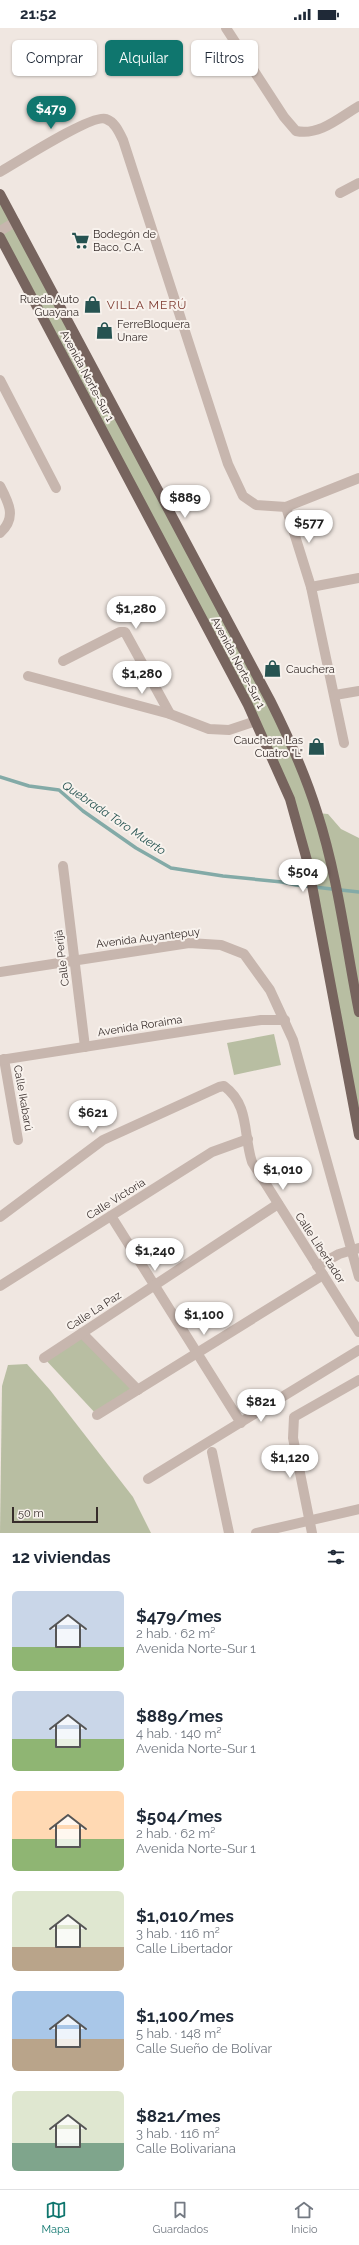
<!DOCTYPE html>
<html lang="es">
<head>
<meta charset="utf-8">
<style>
	body { margin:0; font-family:Raleway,sans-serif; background:#f2f2f3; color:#1f2937; height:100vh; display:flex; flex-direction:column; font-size:15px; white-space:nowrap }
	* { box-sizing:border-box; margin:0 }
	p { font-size:13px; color:#747a83 }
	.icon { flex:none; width:22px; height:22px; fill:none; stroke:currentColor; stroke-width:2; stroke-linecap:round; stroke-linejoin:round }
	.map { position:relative; height:1505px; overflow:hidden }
	.drawer { display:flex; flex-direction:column; background:#fff; flex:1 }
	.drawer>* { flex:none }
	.guide { position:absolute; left:12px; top:12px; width:335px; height:36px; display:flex; gap:8px }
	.scale { position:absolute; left:12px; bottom:10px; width:86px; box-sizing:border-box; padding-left:4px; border:2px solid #372d2b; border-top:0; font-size:11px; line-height:14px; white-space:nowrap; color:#372d2b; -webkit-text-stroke:3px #f8f2ed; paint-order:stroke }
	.price { position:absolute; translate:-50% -34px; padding:0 9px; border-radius:14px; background:#fff; color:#222; font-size:13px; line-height:26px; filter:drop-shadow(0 1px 2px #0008) }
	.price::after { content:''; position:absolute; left:50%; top:24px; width:12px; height:9px; margin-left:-6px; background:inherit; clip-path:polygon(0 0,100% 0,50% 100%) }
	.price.active { background:#0f766e; color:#fff }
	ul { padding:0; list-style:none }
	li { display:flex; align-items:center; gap:12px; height:100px; padding:0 12px }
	li span { display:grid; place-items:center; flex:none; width:112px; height:80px; border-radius:6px; color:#555 }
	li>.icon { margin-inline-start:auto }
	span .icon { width:48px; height:48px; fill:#fffc; stroke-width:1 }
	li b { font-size:17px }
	h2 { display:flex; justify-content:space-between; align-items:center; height:48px; padding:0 12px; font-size:17px }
	.chip { padding:0 14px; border-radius:6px; background:#fff; box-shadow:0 1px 3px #0004; font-size:14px; line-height:36px }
	.chip.active { background:#0f766e; color:#fff }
	.status { display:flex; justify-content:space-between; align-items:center; height:28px; padding:0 20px; background:#fff; direction:ltr }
	.status svg { height:11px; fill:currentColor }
	.tabs { display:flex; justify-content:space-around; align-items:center; height:56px; border-top:1px solid #e0e1e3; background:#fff; font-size:11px; color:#747a83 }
	.tabs a { display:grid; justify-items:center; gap:2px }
	.tabs .active { color:#0f766e }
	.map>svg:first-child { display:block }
	.green { fill:#b8bea2 }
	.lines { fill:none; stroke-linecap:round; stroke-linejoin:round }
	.stream { stroke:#83aaa7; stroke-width:3.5 }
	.minor { stroke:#c7b6ae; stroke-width:10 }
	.major { stroke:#77645e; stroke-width:10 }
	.labels { text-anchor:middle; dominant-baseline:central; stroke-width:4; stroke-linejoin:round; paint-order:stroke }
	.poi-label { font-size:11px; fill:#372d2b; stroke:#f8f2ed; text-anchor:start }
	.street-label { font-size:11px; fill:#372d2b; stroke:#f8f2ed }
	.neighbourhood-label { font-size:12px; letter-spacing:1px; fill:#7c382e; stroke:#f8f2ed }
	.water-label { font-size:12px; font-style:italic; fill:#265351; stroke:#f8f2ed }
</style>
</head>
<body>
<div class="status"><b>21:52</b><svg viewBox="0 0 49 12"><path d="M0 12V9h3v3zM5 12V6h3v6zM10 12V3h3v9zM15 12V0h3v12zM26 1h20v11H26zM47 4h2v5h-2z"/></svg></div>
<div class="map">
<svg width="359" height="1505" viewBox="0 0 359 1505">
	<rect width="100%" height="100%" fill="#f0e7e1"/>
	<g class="green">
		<path d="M0 166 270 672 317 785 328 786 341 801 359 810V1107L325 923 281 747 0 209Z"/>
		<path d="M274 1006 281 1037 234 1047 227 1015Z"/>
		<path d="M82 1305 138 1362 97 1387 44 1330Z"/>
		<path d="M27 1336 50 1362 133 1469 151 1505H0L2 1358 8 1337Z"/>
	</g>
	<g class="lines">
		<path class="stream" d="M0 749 29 758 59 762 83 783 136 820 171 840 223 848 282 854 296 857 359 864"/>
		<g class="minor">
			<path d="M226 0 284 89 296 103C320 108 340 89 359 78"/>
			<path d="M0 144C16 135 93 85 106 91 115 94 119 104 123 112L228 436 243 468 256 477 286 479 359 450"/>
			<path d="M340 165 359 155"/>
			<path d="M0 203 15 194"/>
			<path d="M0 352 56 460"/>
			<path d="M0 458C9 475 17 490 0 505"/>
			<path d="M286 479 311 559 344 715"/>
			<path d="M311 559 359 550"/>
			<path d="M63 633 120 604H125L170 686"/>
			<path d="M28 648 170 686 209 701 229 702 256 693"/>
			<path d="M335 667 359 663"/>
			<path d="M63 838 85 1019"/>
			<path d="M0 944 189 915 221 917 244 926 270 962 293 1012 359 1249"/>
			<path d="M4 1031 18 1112"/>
			<path d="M0 1032 225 997 261 992H285"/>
			<path d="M111 1188 241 1395"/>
			<path d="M0 1189 103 1112 219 1059 224 1058C250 1077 243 1107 252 1134L359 1304"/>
			<path d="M317 1238 339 1226 359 1220"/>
			<path d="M0 1258 212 1124 248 1111"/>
			<path d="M82 1305 138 1362"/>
			<path d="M44 1330 278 1176"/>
			<path d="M97 1387 323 1247"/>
			<path d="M212 1424 229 1505"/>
			<path d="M148 1451 359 1322"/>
			<path d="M256 1505 359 1481"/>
			<path d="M312 1505 293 1410 294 1389 359 1352"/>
		</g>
		<g class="major">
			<path d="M0 166 270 672C288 708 305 745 317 784 338 849 346 918 359 984"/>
			<path d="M0 209 248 677 290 771 308 836 359 1107"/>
		</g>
	</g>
	<defs>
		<symbol id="supermarket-bare" viewBox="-9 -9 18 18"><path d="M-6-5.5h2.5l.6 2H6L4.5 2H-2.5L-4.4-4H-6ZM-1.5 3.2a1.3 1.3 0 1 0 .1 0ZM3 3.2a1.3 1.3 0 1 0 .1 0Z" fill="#265351" stroke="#f8f2ed" stroke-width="2.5" paint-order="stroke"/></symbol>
		<symbol id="shop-bare" viewBox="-9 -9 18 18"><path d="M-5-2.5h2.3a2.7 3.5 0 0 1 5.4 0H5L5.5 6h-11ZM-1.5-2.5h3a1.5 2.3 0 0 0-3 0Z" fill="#265351" stroke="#f8f2ed" stroke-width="2.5" paint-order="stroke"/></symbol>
	</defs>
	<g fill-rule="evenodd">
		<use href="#supermarket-bare" x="68" y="200" width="25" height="25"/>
		<use href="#shop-bare" x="80" y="264" width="25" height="25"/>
		<use href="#shop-bare" x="92" y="290" width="25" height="25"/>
		<use href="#shop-bare" x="260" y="628" width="25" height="25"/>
		<use href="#shop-bare" x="304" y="706" width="25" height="25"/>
	</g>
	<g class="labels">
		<g class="poi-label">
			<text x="93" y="206">Bodegón de<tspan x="93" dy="13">Baco, C.A.</tspan></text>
			<text x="79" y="271" text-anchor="end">Rueda Auto<tspan x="79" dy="13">Guayana</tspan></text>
			<text x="117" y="296">FerreBloquera<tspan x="117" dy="13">Unare</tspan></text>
			<text x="286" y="641">Cauchera</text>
			<text x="303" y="712" text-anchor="end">Cauchera Las<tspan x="303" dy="13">Cuatro "L"</tspan></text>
		</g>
		<g class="street-label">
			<text transform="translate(87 348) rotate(62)">Avenida Norte-Sur 1</text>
			<text transform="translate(238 635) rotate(62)">Avenida Norte-Sur 1</text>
			<text transform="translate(148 910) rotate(-7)">Avenida Auyantepuy</text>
			<text transform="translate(62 930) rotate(-97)">Calle Perijá</text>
			<text transform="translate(140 998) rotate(-9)">Avenida Roraima</text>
			<text transform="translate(23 1070) rotate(80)">Calle Ikabarú</text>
			<text transform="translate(116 1171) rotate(-32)">Calle Victoria</text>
			<text transform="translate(320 1220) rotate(57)">Calle Libertador</text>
			<text transform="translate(94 1283) rotate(-33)">Calle La Paz</text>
		</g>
		<g class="neighbourhood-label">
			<text x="147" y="277">VILLA MERÚ</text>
		</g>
		<g class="water-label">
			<text transform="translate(114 790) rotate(34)">Quebrada Toro Muerto</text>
		</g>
	</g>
</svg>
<div class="scale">50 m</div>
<b class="price active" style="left:51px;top:102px">$479</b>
<b class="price" style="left:185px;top:491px">$889</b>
<b class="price" style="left:309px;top:516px">$577</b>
<b class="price" style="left:136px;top:602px">$1,280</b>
<b class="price" style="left:142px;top:667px">$1,280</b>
<b class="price" style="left:303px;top:865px">$504</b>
<b class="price" style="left:93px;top:1106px">$621</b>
<b class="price" style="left:283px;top:1163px">$1,010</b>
<b class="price" style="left:155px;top:1244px">$1,240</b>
<b class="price" style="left:204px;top:1308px">$1,100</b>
<b class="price" style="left:261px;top:1395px">$821</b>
<b class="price" style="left:290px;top:1451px">$1,120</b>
<div class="guide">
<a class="chip">Comprar</a>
<a class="chip active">Alquilar</a>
<a class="chip">Filtros</a>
</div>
</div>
<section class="drawer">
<h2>12 viviendas<svg class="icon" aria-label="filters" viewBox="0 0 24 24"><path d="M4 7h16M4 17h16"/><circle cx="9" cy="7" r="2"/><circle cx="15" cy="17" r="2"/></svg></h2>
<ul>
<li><span style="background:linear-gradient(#c9d6e8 70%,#8fb573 0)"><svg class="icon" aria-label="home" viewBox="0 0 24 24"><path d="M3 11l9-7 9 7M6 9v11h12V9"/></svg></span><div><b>$479/mes</b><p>2 hab. · 62 m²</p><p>Avenida Norte-Sur 1</p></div></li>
<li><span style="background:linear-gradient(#c9d6e8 60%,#8fb573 0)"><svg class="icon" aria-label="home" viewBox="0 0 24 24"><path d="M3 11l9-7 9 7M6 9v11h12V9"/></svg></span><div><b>$889/mes</b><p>4 hab. · 140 m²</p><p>Avenida Norte-Sur 1</p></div></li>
<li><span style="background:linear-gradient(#ffd9b3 60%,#8fb573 0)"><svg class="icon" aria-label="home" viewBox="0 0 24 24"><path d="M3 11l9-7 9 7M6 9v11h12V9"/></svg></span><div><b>$504/mes</b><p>2 hab. · 62 m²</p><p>Avenida Norte-Sur 1</p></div></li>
<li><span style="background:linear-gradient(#dfe7d0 70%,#b9a48a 0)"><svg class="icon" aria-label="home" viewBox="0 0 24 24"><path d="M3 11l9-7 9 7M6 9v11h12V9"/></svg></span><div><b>$1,010/mes</b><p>3 hab. · 116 m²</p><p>Calle Libertador</p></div></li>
<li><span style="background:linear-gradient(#a9c7e8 60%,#b9a48a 0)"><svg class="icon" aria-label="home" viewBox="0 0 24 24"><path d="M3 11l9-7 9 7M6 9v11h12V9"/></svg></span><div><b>$1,100/mes</b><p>5 hab. · 148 m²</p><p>Calle Sueño de Bolívar</p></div></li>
<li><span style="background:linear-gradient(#dfe7d0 65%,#7fa58c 0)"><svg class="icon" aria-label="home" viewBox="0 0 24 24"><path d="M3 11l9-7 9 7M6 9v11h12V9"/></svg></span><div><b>$821/mes</b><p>3 hab. · 116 m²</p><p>Calle Bolivariana</p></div></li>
</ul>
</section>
<nav class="tabs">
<a class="active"><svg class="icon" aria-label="map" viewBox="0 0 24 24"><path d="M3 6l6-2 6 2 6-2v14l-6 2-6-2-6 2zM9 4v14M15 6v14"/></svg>Mapa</a>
<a><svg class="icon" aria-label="saved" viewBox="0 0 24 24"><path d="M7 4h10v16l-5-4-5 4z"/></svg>Guardados</a>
<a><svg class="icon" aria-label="home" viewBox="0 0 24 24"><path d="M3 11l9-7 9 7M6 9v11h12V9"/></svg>Inicio</a>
</nav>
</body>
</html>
